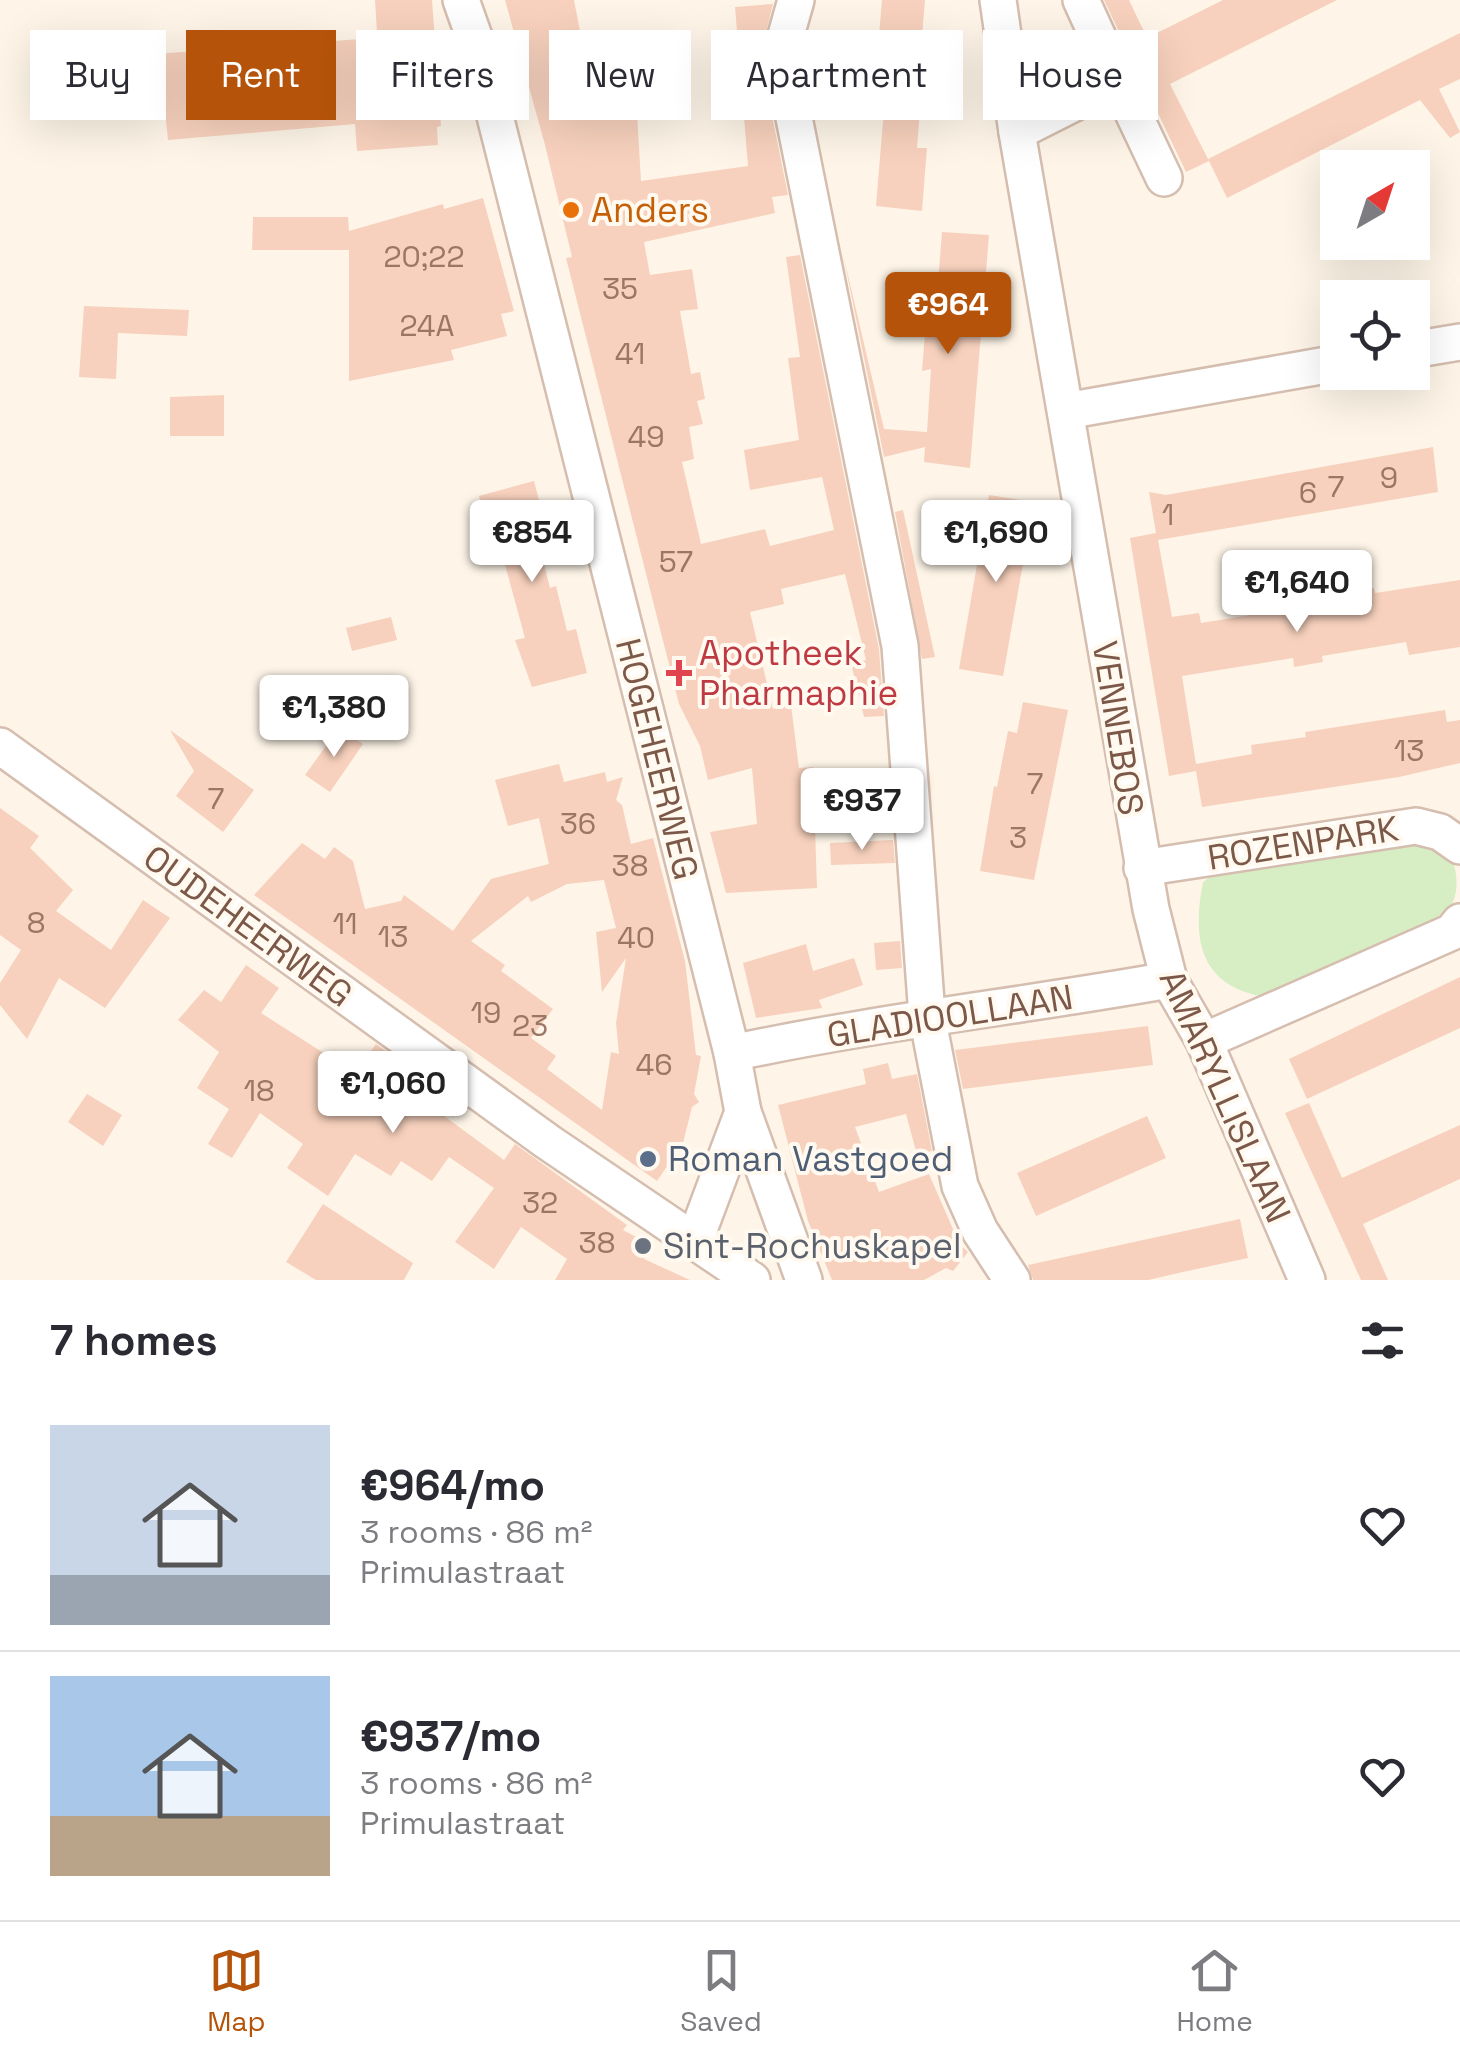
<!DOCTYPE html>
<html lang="en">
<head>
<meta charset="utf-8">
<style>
	body { margin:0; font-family:"Space Grotesk",sans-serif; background:#f2f2f3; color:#2b2b33; height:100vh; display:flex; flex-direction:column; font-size:38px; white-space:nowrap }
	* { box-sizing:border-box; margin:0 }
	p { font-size:32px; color:#7c7c81 }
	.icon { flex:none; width:55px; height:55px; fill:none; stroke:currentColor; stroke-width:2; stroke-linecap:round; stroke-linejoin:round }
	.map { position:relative; height:1280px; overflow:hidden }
	.side { display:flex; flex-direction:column; background:#fff; flex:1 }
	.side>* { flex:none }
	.banner { position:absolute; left:30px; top:30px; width:1400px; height:90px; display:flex; gap:20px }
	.needle { width:65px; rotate:39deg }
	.buttons { position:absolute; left:1320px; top:150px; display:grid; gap:20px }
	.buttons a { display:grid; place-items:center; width:110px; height:110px; border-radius:0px; background:#fff; box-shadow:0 10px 40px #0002; font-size:50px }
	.price { position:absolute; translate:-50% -85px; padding:0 22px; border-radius:10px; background:#fff; color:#222; font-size:32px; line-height:65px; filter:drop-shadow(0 2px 5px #0008) }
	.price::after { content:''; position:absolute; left:50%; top:60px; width:30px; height:22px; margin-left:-15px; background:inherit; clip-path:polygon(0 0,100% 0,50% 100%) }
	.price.selected { background:#b45309; color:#fff }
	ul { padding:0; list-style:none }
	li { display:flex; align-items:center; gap:30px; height:250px; padding:0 50px }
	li+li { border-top:2px solid #e1e1e2 }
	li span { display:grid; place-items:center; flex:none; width:280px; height:200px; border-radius:0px; color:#555 }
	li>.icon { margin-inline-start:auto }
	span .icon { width:120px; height:120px; fill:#fffc; stroke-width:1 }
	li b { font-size:42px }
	h2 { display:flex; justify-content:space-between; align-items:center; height:120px; padding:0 50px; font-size:42px }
	.chip { padding:0 35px; border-radius:0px; background:#fff; box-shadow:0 10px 40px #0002; font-size:35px; line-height:90px }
	.chip.selected { background:#b45309; color:#fff }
	.dock { display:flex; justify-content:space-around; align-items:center; height:140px; border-top:2px solid #e1e1e2; background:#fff; font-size:28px; color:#7c7c81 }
	.dock a { display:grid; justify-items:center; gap:5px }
	.dock .selected { color:#b45309 }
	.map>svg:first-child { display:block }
	.green { fill:#d7eec4 }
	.building { fill:#f7d1bd; fill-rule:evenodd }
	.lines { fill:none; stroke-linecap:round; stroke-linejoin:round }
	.street-casing { stroke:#d5beaf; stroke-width:40 }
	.street { stroke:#fff; stroke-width:35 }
	.food-dot { fill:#e8710a; stroke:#fff9f0; stroke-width:4 }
	.health-dot { fill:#e0444e; stroke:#fff9f0; stroke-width:4 }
	.service-dot { fill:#5c6f8a; stroke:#fff9f0; stroke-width:4 }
	.worship-dot { fill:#6b7280; stroke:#fff9f0; stroke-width:4 }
	.labels { text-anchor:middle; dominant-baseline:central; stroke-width:8; stroke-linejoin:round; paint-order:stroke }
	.number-label { font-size:30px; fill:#9b7665 }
	.food-label { font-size:35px; fill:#c56008; stroke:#fff9f0; text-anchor:start }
	.health-label { font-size:35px; fill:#be3a42; stroke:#fff9f0; text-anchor:start }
	.street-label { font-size:35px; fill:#7c5848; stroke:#fff9f0 }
	.service-label { font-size:35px; fill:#4e5e75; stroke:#fff9f0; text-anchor:start }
	.worship-label { font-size:35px; fill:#5b616d; stroke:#fff9f0; text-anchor:start }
</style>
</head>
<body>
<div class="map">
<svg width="1460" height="1280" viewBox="0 0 1460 1280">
	<rect width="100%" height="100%" fill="#fef5e8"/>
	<path class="green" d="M1415 837 1452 857C1460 884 1458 898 1442 922L1271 998C1201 989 1191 943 1203 882L1220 870Z"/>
	<g class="building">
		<path d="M375 0H432L441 126 437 127 438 145 357 151 355 124 168 140 165 111H158L155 54 361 39 360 35 377 33Z"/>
		<path d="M505 0H574L584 52 633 46 641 181 748 166 735 7 773 4 760 56 788 195 772 197 775 213 644 242 650 275 692 269 698 309 680 311 691 374 700 372 705 399 697 401 703 424 689 427 694 459 682 462 701 544 765 529 770 546 834 530 822 477 750 490 744 450 799 440 788 358 800 357 786 257 800 255 879 649 884 716 864 717 851 663 866 660 845 574 781 589 784 604 750 612 773 709 791 705 799 768 813 767 817 888 726 893 710 832 757 824 752 768 708 780 700 746 679 704 566 258 572 257 545 145Z"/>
		<path d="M882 0H925L922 36 935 35 931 98 921 97 917 148H927L922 211 876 206 890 36 879 35Z"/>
		<path d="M1104 0H1129L1147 38 1223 0H1337L1170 84 1209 161 1186 172Z"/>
		<path d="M1460 33V79L1439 89 1460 132 1450 138 1420 100 1227 198 1208 159Z"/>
		<path d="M483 198 514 311 501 314 507 336 451 350 454 360 349 381V250H252L253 217H348L349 231 443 204 444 209Z"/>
		<path d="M942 232 989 235 970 468 924 462 925 447 884 457 843 254 884 429 927 432 931 369 922 371 925 333 934 334Z"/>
		<path d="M84 306 189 310 187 336 118 333 116 379 79 377Z"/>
		<path d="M224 395V436H170V397Z"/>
		<path d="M1433 447 1438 492 1158 540 1172 617 1199 613 1201 623 1342 600 1341 592 1374 588 1375 593 1460 580V647L1409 655 1406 642 1322 656 1323 662 1294 667 1293 658 1182 676 1196 764 1252 754 1251 745 1306 737 1305 732 1445 710 1447 722 1460 720V763L1399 777 1202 807 1196 771 1169 776 1143 619 1130 538 1156 533 1149 492 1166 495Z"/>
		<path d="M534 481 549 538 538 541 550 588 556 586 567 631 576 629 587 673 532 687 515 640 525 638 504 561 496 563 479 496Z"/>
		<path d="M989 495 1034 502 1003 676 959 669Z"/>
		<path d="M903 510 935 657 922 659 895 512Z"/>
		<path d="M391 617 397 640 352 651 346 628Z"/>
		<path d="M1023 702 1068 710 1034 880 980 871 994 786 997 787 1008 731 1017 733Z"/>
		<path d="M339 728 363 744 330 792 305 775Z"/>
		<path d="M170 730 254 790 223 832 176 796 194 771Z"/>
		<path d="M559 764 564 782 605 772 607 782 623 777 616 800 622 805 631 844 653 838 685 961 696 1055 701 1056 694 1094 699 1102 692 1107 683 1143 657 1181 254 895 302 843 325 859 334 847 353 861 365 909 401 901 404 895 453 931 491 879 549 864 539 818 508 826 495 780ZM604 880 616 928 596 932 602 992 626 958 616 1023 619 1054 611 1052 602 1110 547 1069 556 1056 531 1038 553 1009 501 971 505 965 471 941 528 896 531 902 567 884Z"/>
		<path d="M0 808 39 836 30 848 73 890 56 911 111 950 143 900 170 918 105 1008 59 978 27 1039 0 1005V983L21 950 0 935Z"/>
		<path d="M893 840 895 863 831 865 830 843Z"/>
		<path d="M900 941 902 968 876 970 874 943Z"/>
		<path d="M806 944 813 971 854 958 863 985 819 1000 822 1008 756 1018 743 963Z"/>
		<path d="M246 965 279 988 261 1013 355 1073 376 1044 408 1067 399 1080 436 1110 504 1160 515 1144 627 1225 623 1230 651 1245 644 1259 690 1280H555L567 1259 521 1227 494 1269 455 1242 494 1188 449 1157 432 1181 401 1161 391 1176 355 1154 328 1196 287 1168 303 1144 260 1113 232 1158 208 1144 229 1109 197 1088 219 1052 178 1020 204 990 221 1002Z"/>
		<path d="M1460 977V1028L1307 1099 1289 1059Z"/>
		<path d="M1148 1026 1153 1065 963 1089 955 1050Z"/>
		<path d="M888 1063 892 1079 917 1074 932 1151 917 1155 906 1114 855 1127 879 1192 929 1174 960 1245 968 1252 953 1271 946 1268 924 1280H832L808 1221 778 1105 866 1084 863 1069Z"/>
		<path d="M87 1094 122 1115 103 1146 68 1122Z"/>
		<path d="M1309 1103 1342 1178 1460 1125V1179L1363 1224 1388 1280H1361L1298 1142 1285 1113Z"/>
		<path d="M1147 1116 1166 1158 1036 1216 1017 1173Z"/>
		<path d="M323 1204 413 1263 404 1280H316L286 1262Z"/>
		<path d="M1240 1219 1248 1258 1183 1272 1148 1280H1033L1028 1265Z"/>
	</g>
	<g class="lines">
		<defs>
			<g id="street">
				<path d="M461 0 477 45 732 1053 743 1112 804 1280"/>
				<path d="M796 0 781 53 900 646 927 1016 960 1186 980 1231 1012 1280"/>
				<path d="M998 0 1017 132 1151 909 1169 980 1204 1041 1307 1280"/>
				<path d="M1118 81 1164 178"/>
				<path d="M1017 132 1118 81 1081 0"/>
				<path d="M1412 350 1460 342"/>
				<path d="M1066 411 1338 363"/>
				<path d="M0 746 548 1142 752 1280"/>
				<path d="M1142 868 1416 826 1440 832 1460 846"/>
				<path d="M1204 1041 1452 932 1460 922"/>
				<path d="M732 1053C877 1022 1023 1006 1169 980"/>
				<path d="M695 1240 743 1112"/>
			</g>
		</defs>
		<use href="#street" class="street-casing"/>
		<use href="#street" class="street"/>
	</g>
	<circle class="food-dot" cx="571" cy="210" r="10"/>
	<path class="health-dot" d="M674 658h10v10h10v10h-10v10h-10v-10h-10v-10h10z"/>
	<circle class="service-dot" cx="648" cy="1159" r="10"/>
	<circle class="worship-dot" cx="643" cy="1246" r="10"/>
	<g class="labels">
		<g class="number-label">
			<text x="424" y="256">20;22</text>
			<text x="620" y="288">35</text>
			<text x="427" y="325">24A</text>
			<text x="630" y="353">41</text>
			<text x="646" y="436">49</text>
			<text x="1389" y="477">9</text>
			<text x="1336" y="486">7</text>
			<text x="1308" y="492">6</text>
			<text x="1168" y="514">1</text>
			<text x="676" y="561">57</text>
			<text x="1409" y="750">13</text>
			<text x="1035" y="783">7</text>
			<text x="216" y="798">7</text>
			<text x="578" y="823">36</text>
			<text x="1018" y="837">3</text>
			<text x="630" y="865">38</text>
			<text x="36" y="922">8</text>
			<text x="345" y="923">11</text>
			<text x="393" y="936">13</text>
			<text x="636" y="937">40</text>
			<text x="486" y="1012">19</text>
			<text x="530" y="1025">23</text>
			<text x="654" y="1064">46</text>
			<text x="259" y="1090">18</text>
			<text x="540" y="1202">32</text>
			<text x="597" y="1242">38</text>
		</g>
		<g class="food-label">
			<text x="591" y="210">Anders</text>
		</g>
		<g class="health-label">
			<text x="699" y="653">Apotheek<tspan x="699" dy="40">Pharmaphie</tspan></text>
		</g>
		<g class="street-label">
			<text transform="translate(1118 728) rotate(81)">VENNEBOS</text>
			<text transform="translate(657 759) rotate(76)">HOGEHEERWEG</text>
			<text transform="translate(1303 843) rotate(-9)">ROZENPARK</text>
			<text transform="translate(248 926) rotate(36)">OUDEHEERWEG</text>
			<text transform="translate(950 1016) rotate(-9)">GLADIOOLLAAN</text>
			<text transform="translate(1225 1096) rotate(66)">AMARYLLISLAAN</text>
		</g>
		<g class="service-label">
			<text x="668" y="1159">Roman Vastgoed</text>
		</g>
		<g class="worship-label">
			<text x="663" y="1246">Sint-Rochuskapel</text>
		</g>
	</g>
</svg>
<div class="buttons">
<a><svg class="needle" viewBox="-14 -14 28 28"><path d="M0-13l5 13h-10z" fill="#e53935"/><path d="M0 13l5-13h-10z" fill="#7c7c81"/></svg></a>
<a><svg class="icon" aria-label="locate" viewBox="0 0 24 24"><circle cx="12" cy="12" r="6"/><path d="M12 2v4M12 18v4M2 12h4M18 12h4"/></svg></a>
</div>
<b class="price selected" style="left:948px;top:357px">€964</b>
<b class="price" style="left:532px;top:585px">€854</b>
<b class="price" style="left:996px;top:585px">€1,690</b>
<b class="price" style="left:1297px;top:635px">€1,640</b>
<b class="price" style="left:334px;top:760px">€1,380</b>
<b class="price" style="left:862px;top:853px">€937</b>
<b class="price" style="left:393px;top:1136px">€1,060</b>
<div class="banner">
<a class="chip">Buy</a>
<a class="chip selected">Rent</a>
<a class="chip">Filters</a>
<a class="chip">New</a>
<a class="chip">Apartment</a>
<a class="chip">House</a>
</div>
</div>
<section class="side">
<h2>7 homes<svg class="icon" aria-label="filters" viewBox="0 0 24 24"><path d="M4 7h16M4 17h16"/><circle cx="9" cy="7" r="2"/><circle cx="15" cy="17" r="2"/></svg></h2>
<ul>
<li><span style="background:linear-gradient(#c9d6e8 75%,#9aa5b1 0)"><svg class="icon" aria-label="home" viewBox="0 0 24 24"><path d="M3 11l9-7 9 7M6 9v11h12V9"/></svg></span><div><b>€964/mo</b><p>3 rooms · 86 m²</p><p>Primulastraat</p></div><svg class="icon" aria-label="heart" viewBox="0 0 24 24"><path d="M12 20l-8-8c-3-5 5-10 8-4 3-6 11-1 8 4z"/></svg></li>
<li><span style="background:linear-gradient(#a9c7e8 70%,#b9a48a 0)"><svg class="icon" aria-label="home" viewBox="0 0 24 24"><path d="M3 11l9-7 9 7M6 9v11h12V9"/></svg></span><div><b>€937/mo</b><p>3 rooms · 86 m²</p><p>Primulastraat</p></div><svg class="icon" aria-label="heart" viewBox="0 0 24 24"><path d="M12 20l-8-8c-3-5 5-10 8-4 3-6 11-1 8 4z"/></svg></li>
</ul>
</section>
<nav class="dock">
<a class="selected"><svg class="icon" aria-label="map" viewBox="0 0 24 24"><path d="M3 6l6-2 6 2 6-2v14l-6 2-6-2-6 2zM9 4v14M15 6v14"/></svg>Map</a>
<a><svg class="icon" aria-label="saved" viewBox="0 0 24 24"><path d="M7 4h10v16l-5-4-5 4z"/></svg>Saved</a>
<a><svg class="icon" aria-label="home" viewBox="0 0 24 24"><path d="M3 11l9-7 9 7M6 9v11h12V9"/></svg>Home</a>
</nav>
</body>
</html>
